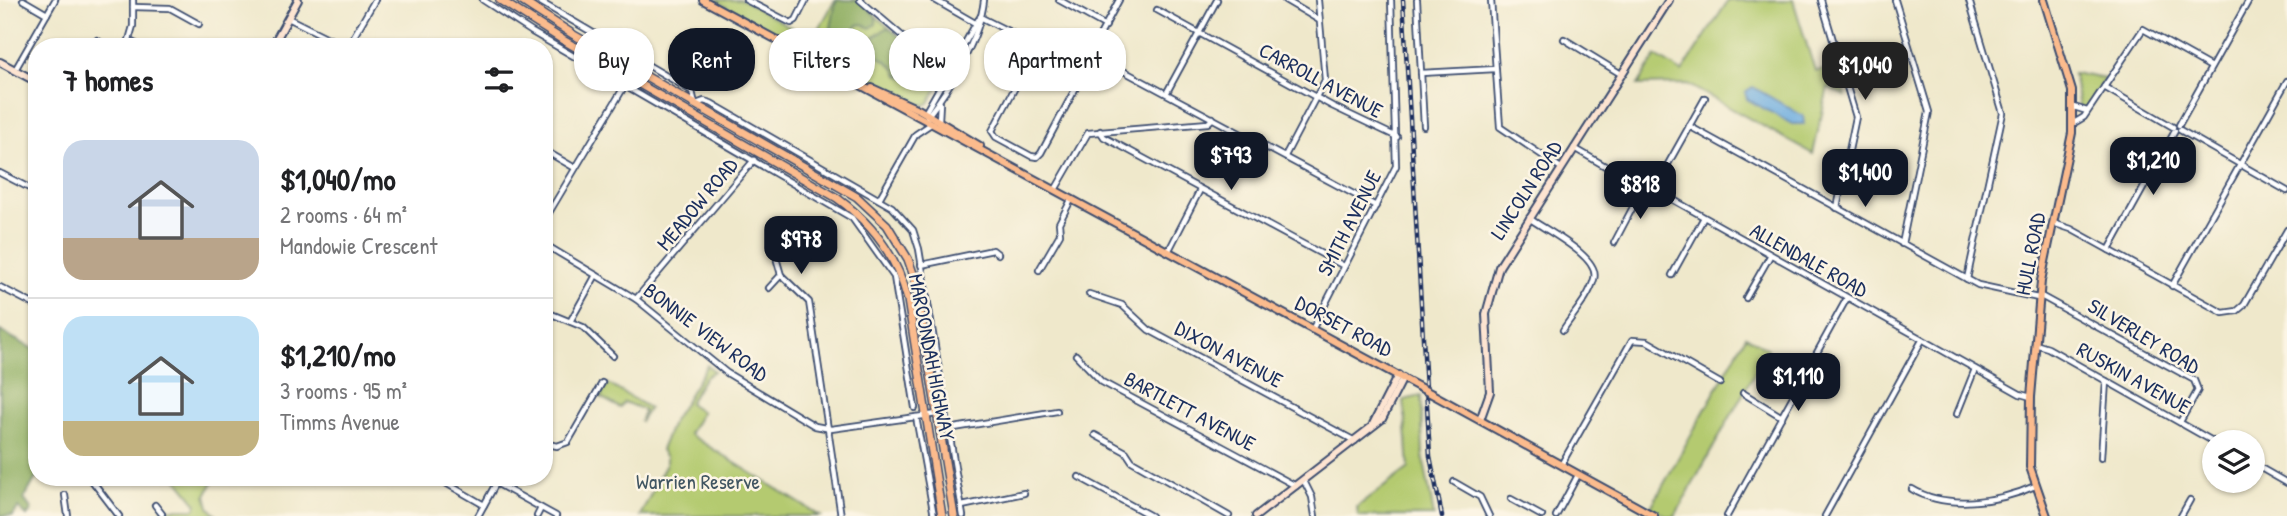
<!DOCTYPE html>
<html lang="en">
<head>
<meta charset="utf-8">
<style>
	body { margin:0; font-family:"Patrick Hand",sans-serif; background:#f2f2f2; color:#202124; height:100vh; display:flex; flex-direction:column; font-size:26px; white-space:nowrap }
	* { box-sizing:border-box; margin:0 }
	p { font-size:23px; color:#757577 }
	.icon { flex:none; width:38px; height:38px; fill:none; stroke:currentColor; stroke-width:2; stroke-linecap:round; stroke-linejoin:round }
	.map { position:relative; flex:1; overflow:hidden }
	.sheet { position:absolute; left:28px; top:38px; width:525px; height:448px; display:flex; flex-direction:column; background:#fff; border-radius:28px; box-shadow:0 2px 5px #0004 }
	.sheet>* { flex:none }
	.hud { position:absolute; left:574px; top:28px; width:665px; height:63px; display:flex; gap:14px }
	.controls { position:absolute; left:2202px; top:430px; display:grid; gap:14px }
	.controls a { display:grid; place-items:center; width:63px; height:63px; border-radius:50%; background:#fff; box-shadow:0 2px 5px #0004; font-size:35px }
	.price { position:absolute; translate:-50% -60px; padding:0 16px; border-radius:14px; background:#111827; color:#fff; font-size:23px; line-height:46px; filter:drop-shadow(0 2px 4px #0008) }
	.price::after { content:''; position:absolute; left:50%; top:42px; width:21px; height:16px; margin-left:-10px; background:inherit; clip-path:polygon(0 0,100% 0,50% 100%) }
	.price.on { background:#222; color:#fff }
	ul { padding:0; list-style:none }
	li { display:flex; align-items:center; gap:21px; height:175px; padding:0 35px }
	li+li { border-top:2px solid #e0e0e0 }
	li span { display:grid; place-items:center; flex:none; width:196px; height:140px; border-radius:21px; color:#555 }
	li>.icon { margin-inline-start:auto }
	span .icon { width:84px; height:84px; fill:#fffc; stroke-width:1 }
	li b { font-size:30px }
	h2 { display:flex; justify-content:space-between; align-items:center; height:84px; padding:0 35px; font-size:30px }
	.pill { padding:0 24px; border-radius:28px; background:#fff; box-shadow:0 2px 5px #0004; font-size:24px; line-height:63px }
	.pill.on { background:#111827; color:#fff }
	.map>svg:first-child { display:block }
	.green { fill:#b4ca6f; stroke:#687c66; stroke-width:2 }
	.forest { fill:#8fae62; stroke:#556e60; stroke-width:2 }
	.water { fill:#6cacdf; stroke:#446e9e; stroke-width:2 }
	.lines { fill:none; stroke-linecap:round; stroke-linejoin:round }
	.minor-casing { stroke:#3b4b6e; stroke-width:8 }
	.secondary-casing { stroke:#3b4b6e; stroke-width:10 }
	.primary-casing { stroke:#3b4b6e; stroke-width:10 }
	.trunk-casing { stroke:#3b4b6e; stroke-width:10 }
	.minor { stroke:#fff; stroke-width:4.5 }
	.secondary { stroke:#fde4d1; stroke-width:6 }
	.primary { stroke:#fbbb8d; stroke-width:6 }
	.trunk { stroke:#fbbb8d; stroke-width:7 }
	.rail-casing { stroke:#1b2f5e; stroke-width:4.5 }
	.rail { stroke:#fcf5e5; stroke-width:2; stroke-dasharray:5; stroke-linecap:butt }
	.primary-bridge-casing { stroke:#3b4b6e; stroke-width:10; stroke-linecap:butt }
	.primary-bridge { stroke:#fbbb8d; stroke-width:6 }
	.labels { text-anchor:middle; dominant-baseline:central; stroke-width:5; stroke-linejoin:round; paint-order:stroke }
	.street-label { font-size:21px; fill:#1b2f5e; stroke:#fcf5e5 }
	.park-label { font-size:21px; fill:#415662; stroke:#fcf5e5 }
</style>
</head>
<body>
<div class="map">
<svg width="2287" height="516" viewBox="0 0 2287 516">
	<rect width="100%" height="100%" fill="#fcf5e5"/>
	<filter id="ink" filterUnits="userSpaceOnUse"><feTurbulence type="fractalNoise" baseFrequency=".0143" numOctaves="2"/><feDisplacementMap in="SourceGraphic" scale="14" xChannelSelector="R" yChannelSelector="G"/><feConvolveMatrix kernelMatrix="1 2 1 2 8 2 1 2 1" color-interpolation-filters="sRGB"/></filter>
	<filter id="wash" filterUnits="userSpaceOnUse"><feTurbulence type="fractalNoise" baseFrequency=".00686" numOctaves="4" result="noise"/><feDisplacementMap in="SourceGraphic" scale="28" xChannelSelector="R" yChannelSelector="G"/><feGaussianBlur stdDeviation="1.57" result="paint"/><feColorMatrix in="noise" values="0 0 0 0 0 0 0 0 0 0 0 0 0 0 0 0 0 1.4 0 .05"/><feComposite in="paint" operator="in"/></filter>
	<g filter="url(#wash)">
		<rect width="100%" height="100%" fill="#efe8cb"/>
		<g class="green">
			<path d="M714 0H743L813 40 835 0H859L905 43 944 64 946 72 929 103 922 106 829 65Z"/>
			<path d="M1793 0 1815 71 1837 69 1845 96 1828 87 1813 154 1687 84 1638 85 1656 56 1682 72 1728 1Z"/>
			<path d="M2073 73 2105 79 2085 108 2079 106Z"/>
			<path d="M1746 336 1768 349 1675 516H1667L1651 507Z"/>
			<path d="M707 365 714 371 704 378 689 403 702 412 689 434 820 516H640L666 464V457L661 450 672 423Z"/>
			<path d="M608 384 649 408 640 422 644 410 624 402 620 408 600 397Z"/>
			<path d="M1421 396 1423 456 1434 516H1358L1357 507 1409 468 1404 400Z"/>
			<path d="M176 478H215L206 495 209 507 217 516 166 513 162 509H194L197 504Z"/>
		</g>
		<g class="forest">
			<path d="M836 0H859L876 16V24L870 28 863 24 858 25 846 43 833 41 830 34Z"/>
			<path d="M888 27 919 52 915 75 907 78 898 75C895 65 878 54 869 53L874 37Z"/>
			<path d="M0 331 37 351V476L24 499 32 510 27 516 18 508 13 516H0Z"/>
		</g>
		<path class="water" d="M1753 87 1803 116 1804 124H1792L1747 99 1745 92Z"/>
	</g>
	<g filter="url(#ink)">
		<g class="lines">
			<defs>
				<g id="minor">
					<path d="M23 0 47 14"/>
					<path d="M483 0 532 32 852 218 894 277 915 408"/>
					<path d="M537 0 692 91 695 104"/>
					<path d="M746 0 791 23 796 20 806 0"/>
					<path d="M860 0 914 46 955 70"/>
					<path d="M935 0 975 23"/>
					<path d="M1059 0 1106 26"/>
					<path d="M1285 0 1319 20"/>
					<path d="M1417 0 1424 126"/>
					<path d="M1491 0 1500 127 1561 168"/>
					<path d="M1821 0 1856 117 1837 208"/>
					<path d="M1895 0 1929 112 1902 244"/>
					<path d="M133 7 170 8 199 24"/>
					<path d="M1157 10 1332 106 1397 137"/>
					<path d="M980 17 1082 68 1119 0"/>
					<path d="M288 18 344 46 350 43 375 0"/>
					<path d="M1564 39 1621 74"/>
					<path d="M97 40 107 47"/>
					<path d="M130 41 142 47"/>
					<path d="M1037 46 992 131 996 137 1031 156 1037 157 1041 153 1080 80 1082 68"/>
					<path d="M127 47 133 26V0"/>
					<path d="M1118 68 1376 206"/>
					<path d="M15 70 55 0"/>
					<path d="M1421 73 1496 69"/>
					<path d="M2104 87 2173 127"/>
					<path d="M1167 92 1217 0"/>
					<path d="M696 104 704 101 711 103 892 207 913 230 919 249 963 516"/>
					<path d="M2074 107 2087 111"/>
					<path d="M925 113 978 20"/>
					<path d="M927 117C950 88 980 38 984 0"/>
					<path d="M939 121 940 103"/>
					<path d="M2074 123 2084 117 2143 29 2211 67"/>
					<path d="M2179 125 2249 0"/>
					<path d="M1689 126 1967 279 1978 285 2038 298"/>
					<path d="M2180 130 2287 191"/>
					<path d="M1100 131 1104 137 1344 266"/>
					<path d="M1574 148 1643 188 1654 189 2020 394 2031 397"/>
					<path d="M544 150 575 168"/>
					<path d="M1285 156 1325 80 1318 0"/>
					<path d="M0 173 37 192"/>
					<path d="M1654 189 1705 98"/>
					<path d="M1055 190 1088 133 1208 123 1213 118"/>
					<path d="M879 199 916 134 931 124"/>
					<path d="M1529 218C1545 230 1601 257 1594 279 1589 298 1573 314 1563 330"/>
					<path d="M544 221 624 87"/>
					<path d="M2053 223 2071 229 2223 313 2237 311 2244 305 2287 230"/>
					<path d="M1614 243 1643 188"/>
					<path d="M544 244 636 299 727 373 815 426 831 429 937 414"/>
					<path d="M2109 250 2175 131"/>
					<path d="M1168 252 1200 190"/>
					<path d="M777 261 781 275 809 302 841 516"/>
					<path d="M921 265 993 250 998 254"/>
					<path d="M1039 270 1060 234 1059 223 1071 200"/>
					<path d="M1672 275 1703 219"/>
					<path d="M1967 279 2003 113 1969 0"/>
					<path d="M923 284 918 296 928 309"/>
					<path d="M2172 286 2287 81"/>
					<path d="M0 287 37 306"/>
					<path d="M769 288 781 275"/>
					<path d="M1089 294 1122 305 1149 330 1355 441"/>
					<path d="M2039 295 2194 380 2198 390 2180 422"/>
					<path d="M1746 298 1770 256"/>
					<path d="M636 299 754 160"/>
					<path d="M544 311 583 327 613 356"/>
					<path d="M571 320 596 275"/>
					<path d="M1312 330 1396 166 1391 0"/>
					<path d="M2035 344 2048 348 2216 443"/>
					<path d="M1076 355 1102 382 1296 486"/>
					<path d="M1743 393 1782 417"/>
					<path d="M1957 414 1975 369"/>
					<path d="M916 417 934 516"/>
					<path d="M948 429 1057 411"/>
					<path d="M1095 435 1126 452 1132 461 1229 516"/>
					<path d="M544 443 557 446 568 442 602 383"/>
					<path d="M2101 458 2106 381"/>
					<path d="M2252 463 2287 483"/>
					<path d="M1561 465 1632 340 1647 341 1720 383"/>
					<path d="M1079 477 1151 516"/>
					<path d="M90 478 119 516"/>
					<path d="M295 478H296"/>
					<path d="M437 478 484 505"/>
					<path d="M1304 481 1312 497 1315 516"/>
					<path d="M1454 482 1480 497 1489 516"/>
					<path d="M496 483 556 516"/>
					<path d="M1912 489C1946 510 2000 502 2035 486"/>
					<path d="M65 495 68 516"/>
					<path d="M1511 499 1542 516"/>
					<path d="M155 505 162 514"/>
					<path d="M962 506 1024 493"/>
					<path d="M478 516 499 478"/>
					<path d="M537 516 541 508"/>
					<path d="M1556 516 1578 475"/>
					<path d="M1727 516 1847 298"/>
					<path d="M1825 516 1921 342"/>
					<path d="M2181 516 2190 500"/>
				</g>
				<g id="secondary">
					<path d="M272 47 298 0"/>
					<path d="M0 62 37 82"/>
					<path d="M1480 420 1490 392 1486 314 1499 267 1669 0"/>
					<path d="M1373 424 1398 375"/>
					<path d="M1256 516 1382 419 1403 378"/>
				</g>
				<g id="primary">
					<path d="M703 0 1417 386"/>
					<path d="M2044 0 2072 91V133L2041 281 2031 397 2030 467 2047 516"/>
					<path d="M872 88 920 110 980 146"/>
					<path d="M1432 394 1654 516"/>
				</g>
				<g id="trunk">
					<path d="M500 0 563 40 837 198C873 224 897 256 908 300L942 516"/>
					<path d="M520 0 574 35 857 197 887 225 908 259 915 279 954 516"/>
				</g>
			</defs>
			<use href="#minor" class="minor-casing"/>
			<use href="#secondary" class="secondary-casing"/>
			<use href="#primary" class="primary-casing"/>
			<use href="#trunk" class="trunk-casing"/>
			<use href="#minor" class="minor"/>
			<use href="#secondary" class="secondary"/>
			<use href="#primary" class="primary"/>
			<use href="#trunk" class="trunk"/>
			<defs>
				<path id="rail" d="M1403 0 1430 456 1442 516"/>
			</defs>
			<use href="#rail" class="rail-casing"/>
			<use href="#rail" class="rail"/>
			<defs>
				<path id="primary-bridge" d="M1417 386 1432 394"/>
			</defs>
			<use href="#primary-bridge" class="primary-bridge-casing"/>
			<use href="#primary-bridge" class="primary-bridge"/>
		</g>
	</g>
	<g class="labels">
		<g class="street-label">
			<text transform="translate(1321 80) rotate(28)">CARROLL AVENUE</text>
			<text transform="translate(1526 190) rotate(-57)">LINCOLN ROAD</text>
			<text transform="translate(697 204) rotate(-50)">MEADOW ROAD</text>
			<text transform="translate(1349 223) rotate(-63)">SMITH AVENUE</text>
			<text transform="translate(2030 254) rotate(-79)">HULL ROAD</text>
			<text transform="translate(1809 260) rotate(29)">ALLENDALE ROAD</text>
			<text transform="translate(1344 326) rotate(28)">DORSET ROAD</text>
			<text transform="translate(706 332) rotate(37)">BONNIE VIEW ROAD</text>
			<text transform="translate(2144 336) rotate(31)">SILVERLEY ROAD</text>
			<text transform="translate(1229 354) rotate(28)">DIXON AVENUE</text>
			<text transform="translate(932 357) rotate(79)">MAROONDAH HIGHWAY</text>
			<text transform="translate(2134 378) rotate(29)">RUSKIN AVENUE</text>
			<text transform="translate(1190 411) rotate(28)">BARTLETT AVENUE</text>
		</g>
		<g class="park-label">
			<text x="698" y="481">Warrien Reserve</text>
		</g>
	</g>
</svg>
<div class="controls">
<a><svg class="icon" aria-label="layers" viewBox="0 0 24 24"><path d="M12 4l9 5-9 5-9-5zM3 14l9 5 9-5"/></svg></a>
</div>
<b class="price on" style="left:1865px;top:102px">$1,040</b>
<b class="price" style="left:1231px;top:192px">$793</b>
<b class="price" style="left:2153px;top:197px">$1,210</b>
<b class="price" style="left:1865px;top:209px">$1,400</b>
<b class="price" style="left:1640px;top:221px">$818</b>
<b class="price" style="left:801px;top:276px">$978</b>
<b class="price" style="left:1798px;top:413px">$1,110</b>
<div class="hud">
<a class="pill">Buy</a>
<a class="pill on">Rent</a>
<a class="pill">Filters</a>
<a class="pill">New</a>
<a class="pill">Apartment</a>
</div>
<section class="sheet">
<h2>7 homes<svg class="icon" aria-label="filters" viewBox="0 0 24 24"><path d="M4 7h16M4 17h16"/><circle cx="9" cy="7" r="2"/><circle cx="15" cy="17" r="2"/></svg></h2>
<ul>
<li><span style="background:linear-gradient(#c9d6e8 70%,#b9a48a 0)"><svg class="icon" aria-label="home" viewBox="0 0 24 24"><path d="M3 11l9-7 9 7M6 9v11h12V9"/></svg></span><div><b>$1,040/mo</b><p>2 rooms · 64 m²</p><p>Mandowie Crescent</p></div></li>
<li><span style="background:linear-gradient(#bfe0f5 75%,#c2b280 0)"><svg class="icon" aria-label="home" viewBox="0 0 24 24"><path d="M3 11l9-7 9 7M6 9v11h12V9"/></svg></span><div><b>$1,210/mo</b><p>3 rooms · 95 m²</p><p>Timms Avenue</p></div></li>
</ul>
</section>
</div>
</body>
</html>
